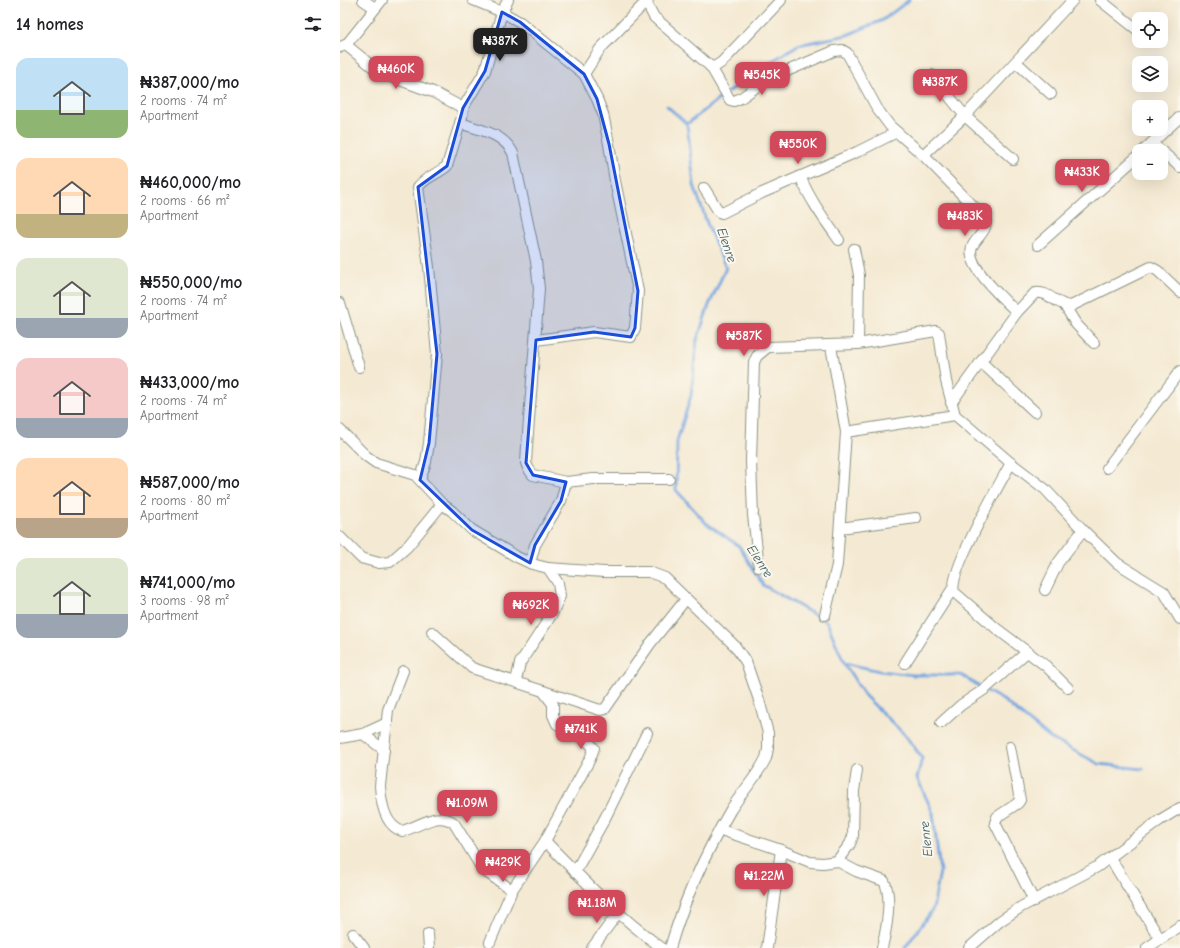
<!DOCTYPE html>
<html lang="en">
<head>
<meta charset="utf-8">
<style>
	body { margin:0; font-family:"Comic Neue",sans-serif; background:#f6f6f6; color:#202124; height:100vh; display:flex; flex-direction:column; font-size:15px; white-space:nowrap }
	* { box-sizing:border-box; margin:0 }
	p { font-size:13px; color:#757577 }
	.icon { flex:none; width:22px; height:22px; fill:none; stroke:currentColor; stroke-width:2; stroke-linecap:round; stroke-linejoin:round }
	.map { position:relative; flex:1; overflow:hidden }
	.details { display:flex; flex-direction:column; background:#fff; width:340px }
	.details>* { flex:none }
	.controls { position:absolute; left:792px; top:12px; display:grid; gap:8px }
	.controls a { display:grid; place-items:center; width:36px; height:36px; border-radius:8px; background:#fff; box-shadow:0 4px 16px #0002; font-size:20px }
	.price { position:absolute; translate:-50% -34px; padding:0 9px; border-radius:8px; background:#d1495b; color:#fff; font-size:13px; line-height:26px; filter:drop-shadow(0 1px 2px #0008) }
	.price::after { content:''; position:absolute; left:50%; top:24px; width:12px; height:9px; margin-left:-6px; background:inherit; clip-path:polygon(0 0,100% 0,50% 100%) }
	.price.selected { background:#222; color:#fff }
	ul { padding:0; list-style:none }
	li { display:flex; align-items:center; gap:12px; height:100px; padding:0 16px }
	li span { display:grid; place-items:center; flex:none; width:112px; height:80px; border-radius:12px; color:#555 }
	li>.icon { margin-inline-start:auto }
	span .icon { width:48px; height:48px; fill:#fffc; stroke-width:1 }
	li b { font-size:17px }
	h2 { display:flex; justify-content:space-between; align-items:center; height:48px; padding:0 16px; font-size:17px }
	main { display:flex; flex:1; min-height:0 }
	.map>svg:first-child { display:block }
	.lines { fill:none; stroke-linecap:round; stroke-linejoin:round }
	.stream { stroke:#75a6e0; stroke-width:3 }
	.minor-casing { stroke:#8a9383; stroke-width:12 }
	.minor { stroke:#fff; stroke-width:10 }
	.marked { fill:#1d4ed8; fill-opacity:0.2; stroke:#1d4ed8; stroke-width:3; stroke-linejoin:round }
	.labels { text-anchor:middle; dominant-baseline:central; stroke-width:4; stroke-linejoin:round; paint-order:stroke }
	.water-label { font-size:13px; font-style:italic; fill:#395c68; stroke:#fbf7ec }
</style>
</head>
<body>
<main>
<section class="details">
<h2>14 homes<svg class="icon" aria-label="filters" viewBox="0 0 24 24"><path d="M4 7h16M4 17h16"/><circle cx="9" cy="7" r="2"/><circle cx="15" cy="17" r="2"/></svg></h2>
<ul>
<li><span style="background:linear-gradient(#bfe0f5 65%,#8fb573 0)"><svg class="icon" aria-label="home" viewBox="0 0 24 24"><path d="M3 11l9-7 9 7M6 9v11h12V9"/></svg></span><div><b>₦387,000/mo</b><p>2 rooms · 74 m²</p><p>Apartment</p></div></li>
<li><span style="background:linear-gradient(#ffd9b3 70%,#c2b280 0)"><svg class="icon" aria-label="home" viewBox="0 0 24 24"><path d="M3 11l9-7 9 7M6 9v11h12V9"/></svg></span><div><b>₦460,000/mo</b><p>2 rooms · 66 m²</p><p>Apartment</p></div></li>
<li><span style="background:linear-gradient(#dfe7d0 75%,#9aa5b1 0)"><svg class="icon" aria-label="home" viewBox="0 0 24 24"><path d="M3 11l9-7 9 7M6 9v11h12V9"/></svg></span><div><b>₦550,000/mo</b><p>2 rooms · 74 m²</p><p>Apartment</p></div></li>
<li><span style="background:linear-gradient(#f6c9c9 75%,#9aa5b1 0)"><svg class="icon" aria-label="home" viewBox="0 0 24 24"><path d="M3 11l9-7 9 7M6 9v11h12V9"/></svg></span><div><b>₦433,000/mo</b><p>2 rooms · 74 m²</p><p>Apartment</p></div></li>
<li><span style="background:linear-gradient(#ffd9b3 75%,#b9a48a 0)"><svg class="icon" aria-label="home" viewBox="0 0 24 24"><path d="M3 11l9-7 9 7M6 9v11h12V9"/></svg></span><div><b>₦587,000/mo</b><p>2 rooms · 80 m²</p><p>Apartment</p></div></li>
<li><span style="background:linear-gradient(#dfe7d0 70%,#9aa5b1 0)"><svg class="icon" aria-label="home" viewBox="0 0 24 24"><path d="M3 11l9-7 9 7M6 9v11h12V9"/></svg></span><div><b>₦741,000/mo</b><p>3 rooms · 98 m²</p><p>Apartment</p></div></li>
</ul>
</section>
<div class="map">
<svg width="840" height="948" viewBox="0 0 840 948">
	<rect width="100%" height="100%" fill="#fbf7ec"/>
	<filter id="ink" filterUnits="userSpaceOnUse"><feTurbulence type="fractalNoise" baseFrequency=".025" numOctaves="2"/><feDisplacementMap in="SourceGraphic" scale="8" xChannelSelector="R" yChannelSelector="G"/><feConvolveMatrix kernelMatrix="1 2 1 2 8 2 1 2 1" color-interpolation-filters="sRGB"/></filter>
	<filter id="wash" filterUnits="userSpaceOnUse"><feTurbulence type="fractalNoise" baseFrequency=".012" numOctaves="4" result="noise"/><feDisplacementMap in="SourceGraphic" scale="16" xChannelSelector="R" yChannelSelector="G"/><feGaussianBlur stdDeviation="0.9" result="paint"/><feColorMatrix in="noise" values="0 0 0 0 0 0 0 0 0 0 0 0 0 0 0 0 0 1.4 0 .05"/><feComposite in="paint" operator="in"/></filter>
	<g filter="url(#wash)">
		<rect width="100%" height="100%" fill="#f4e9d2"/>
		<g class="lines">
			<g class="stream">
				<path d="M388 92 437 58 458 45 507 35 543 20 569 0"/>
				<path d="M327 106 347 124 354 185 368 226 386 268 369 305 357 340 351 396 337 441 336 490 366 523 399 546 423 585 487 622 504 663 525 696 566 736 582 758 577 778 593 813 600 872 593 909 565 948"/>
				<path d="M347 124 384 95"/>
				<path d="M504 663 540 671 574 675H621L642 688"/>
				<path d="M647 691 663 700 710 738 759 764 803 769"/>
			</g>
		</g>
	</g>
	<g filter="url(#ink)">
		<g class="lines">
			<defs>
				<g id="minor">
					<path d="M23 0 35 8"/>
					<path d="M133 0 162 12 180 22 244 74 257 99 263 114 269 144 275 181 298 291 295 328 291 337 254 332 196 340"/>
					<path d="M760 0 799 31"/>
					<path d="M306 2 314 17 371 67 376 66 382 62 441 0"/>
					<path d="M6 45 33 67 46 75 93 92 123 108"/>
					<path d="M0 47 6 45 42 0"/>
					<path d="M676 62 711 94"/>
					<path d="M371 67 390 100 394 101 401 98 426 80 494 51 502 50 507 53 538 110 550 126 583 155 645 218C649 229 638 236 633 245 622 262 665 301 677 312"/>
					<path d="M244 74 260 49 308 0"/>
					<path d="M592 75 625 116 673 159"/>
					<path d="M120 123C140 130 163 133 173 153L196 261 199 289 187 446 186 463 188 468 193 475 226 482 253 479H329"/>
					<path d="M812 143 840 167"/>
					<path d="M803 151 840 117"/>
					<path d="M583 155 625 116 733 0"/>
					<path d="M460 176C470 200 484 219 499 240"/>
					<path d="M364 188 379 212 382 213 422 193 517 152 557 132"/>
					<path d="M698 245 799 155"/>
					<path d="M514 249 519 275 518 344"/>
					<path d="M0 303 19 367"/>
					<path d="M725 306 736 324 754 343"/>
					<path d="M641 362 695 412"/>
					<path d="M611 403 677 312 695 293C708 290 717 306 731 306L811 267 818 271 840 292"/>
					<path d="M0 430 26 456 36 463 75 475 102 504 112 511 132 530 177 557 192 564 208 568 264 572H309L325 578 395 646 406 662 419 700 428 733V749L426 758C417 777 401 793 390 811 365 854 344 900 330 948"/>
					<path d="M506 432 615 415"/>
					<path d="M671 463C660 483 608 573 614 592L657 629 706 666 728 688"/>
					<path d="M767 468 840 371"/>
					<path d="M80 480 86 462 89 443 97 354 89 267 78 187C85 177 98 174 107 166L122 117 123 108 145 71 162 12 168 0"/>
					<path d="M500 528 576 518"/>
					<path d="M0 537 21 558 39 563 50 562 67 547 102 504"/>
					<path d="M190 563 195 545 221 501 226 482"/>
					<path d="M419 567 413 515 411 461 414 362 417 356 428 347 518 344 596 331 599 333 606 381 615 415 671 463 705 489 743 530 777 563 824 592 840 619"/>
					<path d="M705 590 718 563 743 530"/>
					<path d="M485 615 497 565 506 432 491 346"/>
					<path d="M92 632 132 668 203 691 213 704V715L217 724 244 738 254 748 250 759 205 841 172 890 150 942"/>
					<path d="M565 663 613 588"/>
					<path d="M63 671 48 710 40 786C41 802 45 826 62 831 80 827 97 810 114 823L143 870 172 890"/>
					<path d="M176 681 180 663 212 614 220 596 218 583 208 568"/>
					<path d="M203 691 260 710 265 709 310 644 346 599"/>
					<path d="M601 723 621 705 645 689 687 652"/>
					<path d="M23 734 44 750"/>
					<path d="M0 738 23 734 47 723"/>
					<path d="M670 747 680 800 678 803 657 817 655 823 694 901"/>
					<path d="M381 830 441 850 470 862 483 863 497 861 510 844 513 836 514 791 517 770"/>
					<path d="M205 841C242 879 279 917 322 948"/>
					<path d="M770 858 820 939"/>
					<path d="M497 861 516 871 544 881C553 897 546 931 542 948"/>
					<path d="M235 872 264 820 307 733"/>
					<path d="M13 934 24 948"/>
					<path d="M88 934 89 948"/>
					<path d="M252 948 278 913"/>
					<path d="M427 948 441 850"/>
					<path d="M629 948 660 921 681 907 757 867 820 820 840 808"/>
					<path d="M807 948 840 926"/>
				</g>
			</defs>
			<use href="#minor" class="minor-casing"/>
			<use href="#minor" class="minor"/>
		</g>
	</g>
	<path class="marked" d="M162 12 180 22 244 74 257 99 269 144 298 291 295 328 291 337 254 332 196 340 186 463 193 475 226 482 221 501 195 545 190 563 132 530 80 480 89 443 97 354 78 187 107 166 123 108 145 71Z"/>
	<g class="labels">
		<g class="water-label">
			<text transform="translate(387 245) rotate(71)">Elenre</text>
			<text transform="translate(420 561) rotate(57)">Elenre</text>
			<text transform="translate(586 839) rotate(-96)">Elenre</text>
		</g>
	</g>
</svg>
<div class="controls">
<a><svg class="icon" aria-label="locate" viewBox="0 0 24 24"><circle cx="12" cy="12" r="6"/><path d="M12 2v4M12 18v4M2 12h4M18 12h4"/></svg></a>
<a><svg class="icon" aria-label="layers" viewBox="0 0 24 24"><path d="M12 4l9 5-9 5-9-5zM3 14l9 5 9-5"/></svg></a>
<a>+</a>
<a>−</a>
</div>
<b class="price selected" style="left:160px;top:62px">₦387K</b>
<b class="price" style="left:56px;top:90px">₦460K</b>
<b class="price" style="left:422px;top:96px">₦545K</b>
<b class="price" style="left:600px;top:103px">₦387K</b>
<b class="price" style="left:458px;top:165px">₦550K</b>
<b class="price" style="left:742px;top:193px">₦433K</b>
<b class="price" style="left:625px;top:237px">₦483K</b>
<b class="price" style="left:404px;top:357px">₦587K</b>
<b class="price" style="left:191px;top:626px">₦692K</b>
<b class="price" style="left:241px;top:750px">₦741K</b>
<b class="price" style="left:127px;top:824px">₦1.09M</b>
<b class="price" style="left:163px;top:883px">₦429K</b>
<b class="price" style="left:424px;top:897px">₦1.22M</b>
<b class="price" style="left:257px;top:924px">₦1.18M</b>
</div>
</main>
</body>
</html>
